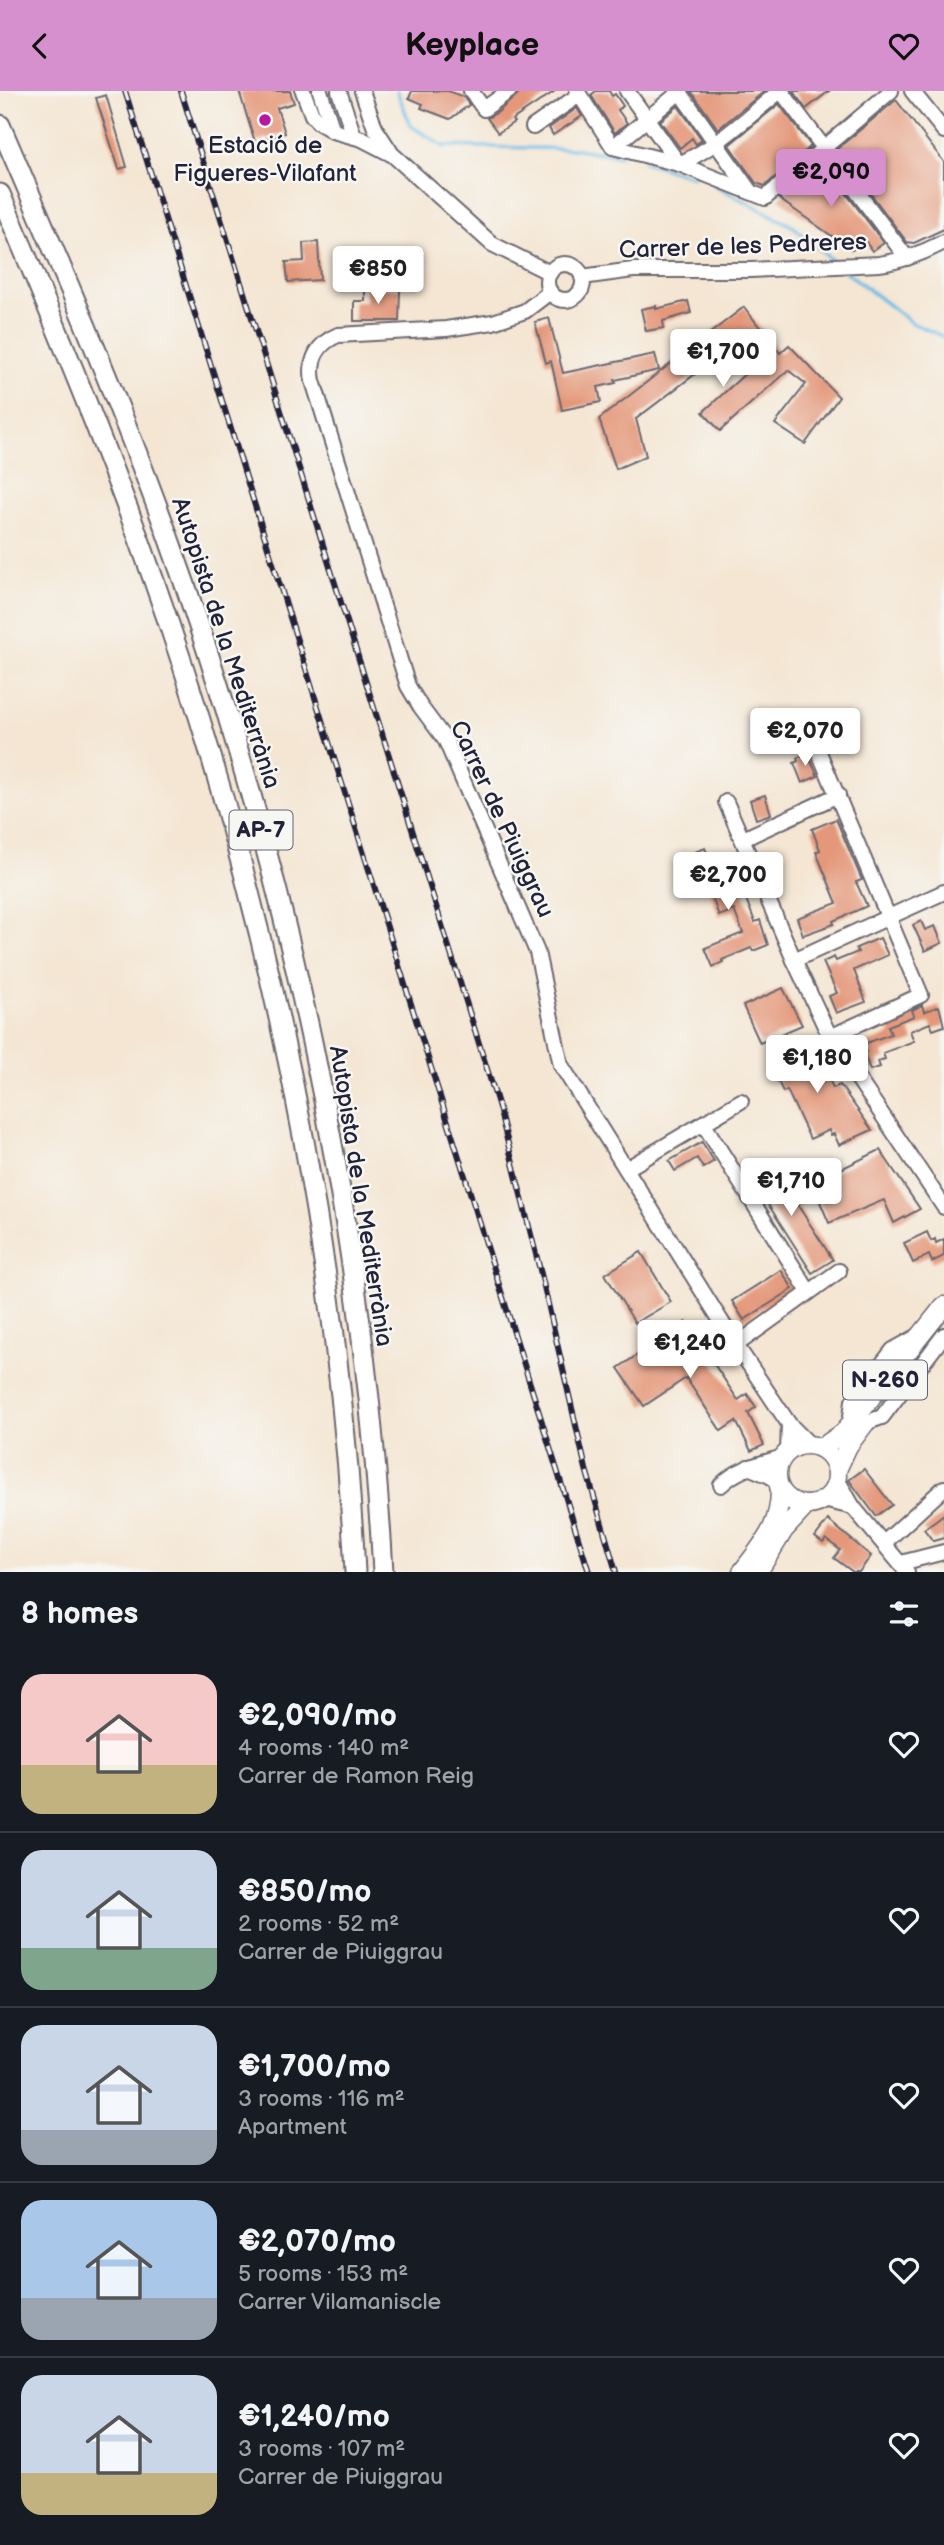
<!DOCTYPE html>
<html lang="en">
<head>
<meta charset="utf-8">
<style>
	body { margin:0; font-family:"Balsamiq Sans",sans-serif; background:#242831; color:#f1f3f6; height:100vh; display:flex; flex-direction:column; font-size:26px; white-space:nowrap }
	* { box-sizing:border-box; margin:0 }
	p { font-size:23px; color:#9ea1a6 }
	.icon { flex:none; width:38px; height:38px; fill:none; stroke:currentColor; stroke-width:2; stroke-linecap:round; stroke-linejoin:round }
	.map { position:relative; height:1481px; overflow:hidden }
	.drawer { display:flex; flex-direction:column; background:#171b24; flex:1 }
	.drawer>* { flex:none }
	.price { position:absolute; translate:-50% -60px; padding:0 16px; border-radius:7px; background:#fff; color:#222; font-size:23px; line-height:46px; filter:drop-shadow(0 2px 4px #0008) }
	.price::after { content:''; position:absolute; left:50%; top:42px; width:21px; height:16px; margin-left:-10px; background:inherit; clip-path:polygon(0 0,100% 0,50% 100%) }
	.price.selected { background:#d690ce; color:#111 }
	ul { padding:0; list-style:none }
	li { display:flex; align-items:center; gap:21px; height:175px; padding:0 21px }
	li+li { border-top:2px solid #363941 }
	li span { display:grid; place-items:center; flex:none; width:196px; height:140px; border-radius:21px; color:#555 }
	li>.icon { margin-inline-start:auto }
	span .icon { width:84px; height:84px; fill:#fffc; stroke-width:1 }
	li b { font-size:30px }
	h2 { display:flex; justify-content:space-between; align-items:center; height:84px; padding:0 21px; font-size:30px }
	header { display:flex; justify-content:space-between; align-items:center; height:91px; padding:0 21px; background:#d690ce; color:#111; font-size:32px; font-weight:700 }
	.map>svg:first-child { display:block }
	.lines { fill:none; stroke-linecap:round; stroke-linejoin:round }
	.stream { stroke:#6abbe5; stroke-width:3.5 }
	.building { fill:#e49779 }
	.minor-casing { stroke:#6c6770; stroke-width:18 }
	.major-casing { stroke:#6c6770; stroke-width:21 }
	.highway-casing { stroke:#6c6770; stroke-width:23 }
	.minor { stroke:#fff; stroke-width:14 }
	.major { stroke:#fff; stroke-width:18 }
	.highway { stroke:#fff; stroke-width:19 }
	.rail-casing { stroke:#22223b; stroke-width:6 }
	.rail { stroke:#f6f6f2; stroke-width:3.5; stroke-dasharray:10; stroke-linecap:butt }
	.poi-dot { fill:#b5179e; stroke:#f6f6f2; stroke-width:2.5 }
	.labels { text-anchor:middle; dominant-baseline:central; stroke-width:5; stroke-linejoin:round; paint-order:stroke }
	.shield { fill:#f6f6f2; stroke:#626272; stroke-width:2 }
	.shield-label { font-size:23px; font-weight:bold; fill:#22223b }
	.poi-label { font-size:24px; fill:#22223b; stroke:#f6f6f2 }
	.street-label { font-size:24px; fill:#22223b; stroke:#f6f6f2 }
</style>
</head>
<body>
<header><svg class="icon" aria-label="back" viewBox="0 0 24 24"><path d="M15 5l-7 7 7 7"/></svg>Keyplace<svg class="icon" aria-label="heart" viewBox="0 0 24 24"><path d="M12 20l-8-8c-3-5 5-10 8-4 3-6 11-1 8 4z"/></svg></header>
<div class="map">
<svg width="944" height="1481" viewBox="0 0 944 1481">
	<rect width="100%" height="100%" fill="#f6f6f2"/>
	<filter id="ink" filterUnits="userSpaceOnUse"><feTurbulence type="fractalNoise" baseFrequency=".0143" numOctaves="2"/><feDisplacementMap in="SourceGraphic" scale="14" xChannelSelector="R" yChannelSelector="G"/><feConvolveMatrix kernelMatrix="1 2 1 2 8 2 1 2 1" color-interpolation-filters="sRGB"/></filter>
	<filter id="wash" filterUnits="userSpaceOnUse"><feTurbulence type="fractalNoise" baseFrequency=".00686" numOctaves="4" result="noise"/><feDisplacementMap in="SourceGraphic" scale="28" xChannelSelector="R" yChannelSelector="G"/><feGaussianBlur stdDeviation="1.57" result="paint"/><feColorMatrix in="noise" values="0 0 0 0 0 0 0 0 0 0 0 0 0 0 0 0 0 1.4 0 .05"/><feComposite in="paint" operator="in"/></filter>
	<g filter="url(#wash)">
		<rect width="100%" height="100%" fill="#f4e6d3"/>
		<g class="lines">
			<g class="stream">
				<path d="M397 0 411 35 443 55 578 58 620 65"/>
				<path d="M645 71 694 86"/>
				<path d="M714 94 794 136 834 171"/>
				<path d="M845 180 912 232 944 246"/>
			</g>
		</g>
		<g id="blocks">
			<g class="building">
				<path d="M239 0H290L294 12 277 17 285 42 255 51Z"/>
				<path d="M412 0H448L464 6 469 14 450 28 421 17 423 13 409 7Z"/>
				<path d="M521 0H555L512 29 514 31 498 42 487 27 498 21Z"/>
				<path d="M596 0H609L612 5 615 3 623 15 618 19 627 32 615 42 591 4Z"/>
				<path d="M691 0H765L718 38Z"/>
				<path d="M793 0H829L806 18Z"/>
				<path d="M106 4 127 76 119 78 96 7Z"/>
				<path d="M896 9 944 71V138L914 152 907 151 837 58Z"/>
				<path d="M779 13 811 55 765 95 756 92 729 54Z"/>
				<path d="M678 15 702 49 696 53 692 47 680 57 660 30Z"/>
				<path d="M577 17 582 25 553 44 549 37Z"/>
				<path d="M822 71 884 152 872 160 865 150 852 159 779 108Z"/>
				<path d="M318 151 320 189 288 191 286 171 304 170 303 152Z"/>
				<path d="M365 198H400L399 230H354V210H365Z"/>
				<path d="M688 210 691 222 663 230 664 237 646 240 641 218 656 215V218Z"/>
				<path d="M744 216 780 262 789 254 839 306 805 353 775 333 806 293 788 279 720 340 703 321 759 270 744 246 636 328 646 365 616 378 599 328Z"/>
				<path d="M549 227 563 282 655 263 659 279 615 289 616 292 598 296 601 311 562 319 551 270 546 272 535 231Z"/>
				<path d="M807 662 818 685 802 692 794 672 798 670 797 667Z"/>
				<path d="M765 704 771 723 756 728 750 709Z"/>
				<path d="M836 728 862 789 856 791 867 815 833 830 834 833 803 844 797 827 837 812 816 761 820 759 812 738Z"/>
				<path d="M705 757 711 772 708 773 720 801 744 792 748 802 744 803 755 831 760 829 768 854 753 860 751 857 722 869 723 871 713 876 705 857 743 842 734 819 719 825 708 796 703 798 700 791 697 792 687 769 692 767 690 763Z"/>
				<path d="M921 830 925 839 935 835 942 852 925 860 913 834Z"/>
				<path d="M880 847 888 864 854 879 866 911 836 922 829 905 837 902 823 871 834 866 836 870 858 861 856 857Z"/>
				<path d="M783 897 802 934 760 952 743 915Z"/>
				<path d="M922 914 924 921 939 915 944 935 933 939 930 932 910 940 914 950 883 962 885 968 878 970 880 976 870 979 864 962 866 961 864 953 891 943 888 935 914 925 912 919Z"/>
				<path d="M809 949 813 952 833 997 840 994 872 1039 839 1054 834 1043 831 1044 829 1039 810 1048 787 999 783 1001 768 969Z"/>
				<path d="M702 1051 714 1070 703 1077 697 1067 675 1080 669 1070Z"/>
				<path d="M880 1059 920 1118 894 1132 884 1109 829 1132 818 1106 824 1104 818 1089Z"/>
				<path d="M770 1071 833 1169 812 1182 750 1085Z"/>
				<path d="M927 1141 931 1150 935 1148 936 1152 944 1148V1165L932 1171 929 1164 913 1172 904 1152Z"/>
				<path d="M641 1161 671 1211 635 1232 605 1183Z"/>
				<path d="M781 1179 793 1198 744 1229 732 1210Z"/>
				<path d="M686 1231 738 1309 747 1303 756 1316 748 1322 764 1354 751 1360 736 1330 721 1340 686 1287 644 1315 618 1277Z"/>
				<path d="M864 1378 892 1414 876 1425 849 1389Z"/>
				<path d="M944 1423V1447L933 1450 924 1438Z"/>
				<path d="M828 1429 871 1465 859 1481H853L834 1467 840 1459 826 1448 823 1452 815 1446Z"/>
			</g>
		</g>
	</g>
	<g filter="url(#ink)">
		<use href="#blocks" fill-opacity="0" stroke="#6c6770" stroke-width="2"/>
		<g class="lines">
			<defs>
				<g id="minor">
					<path d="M303 0 312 24 318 31 333 40 362 48 393 64 492 153 550 182"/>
					<path d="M320 0 333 40"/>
					<path d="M339 0 354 45"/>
					<path d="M362 0 375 37 390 60"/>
					<path d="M471 0 484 18 509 0"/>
					<path d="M577 0 613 56"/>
					<path d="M627 0 679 73C717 56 748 26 780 0"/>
					<path d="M679 0 749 99"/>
					<path d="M781 0 907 167"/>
					<path d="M912 0 944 40"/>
					<path d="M533 36 579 4"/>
					<path d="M613 56 679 73 765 107 891 0"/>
					<path d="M613 56 681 0"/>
					<circle cx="565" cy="191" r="18"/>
					<path d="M582 186 633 179H751L879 173C902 170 923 162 944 151"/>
					<path d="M550 201 525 220 493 231 446 238 338 244C318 252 309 269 313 290L408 595 420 615 446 650 537 861 561 974 736 1254 789 1333 810 1354"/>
					<path d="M813 647 921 904 830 946"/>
					<path d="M726 711 794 869 830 946 944 1116"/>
					<path d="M743 748 838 704"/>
					<path d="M794 869 944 801"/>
					<path d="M703 1032 809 1201"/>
					<path d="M626 1078 741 1010"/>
					<path d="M736 1254 839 1180"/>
					<path d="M865 1332 882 1326 944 1244"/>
					<path d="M850 1333 853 1310 893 1259 918 1245"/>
					<path d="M788 1360 789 1333"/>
					<path d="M748 1376 770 1385 778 1390"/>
					<path d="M837 1388 853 1416 907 1481"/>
					<path d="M721 1394C738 1377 760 1373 783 1366"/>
					<path d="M823 1409 853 1416"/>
					<path d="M885 1451 944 1397"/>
					<path d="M901 1472 944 1461"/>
				</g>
				<g id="major">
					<circle cx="807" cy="1384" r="30"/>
					<path d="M821 1357 843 1342 944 1215"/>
					<path d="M837 1379 848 1355 866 1331"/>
					<path d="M742 1481C764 1451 780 1437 780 1398"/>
					<path d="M758 1481 784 1439 807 1414"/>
				</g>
				<g id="highway">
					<path d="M0 34C58 168 116 302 166 440 286 771 364 1129 383 1481"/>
					<path d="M0 103C66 258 130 413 182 572 278 867 339 1172 355 1481"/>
				</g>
			</defs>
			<use href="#minor" class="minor-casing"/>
			<use href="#major" class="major-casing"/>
			<use href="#highway" class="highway-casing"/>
			<use href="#minor" class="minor"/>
			<use href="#major" class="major"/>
			<use href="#highway" class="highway"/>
			<defs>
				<g id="rail">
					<path d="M125 0 589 1481"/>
					<path d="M181 0 498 1013 542 1187 586 1378 616 1481"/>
				</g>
			</defs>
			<use href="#rail" class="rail-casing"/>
			<use href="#rail" class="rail"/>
		</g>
	</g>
	<circle class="poi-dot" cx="265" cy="29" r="7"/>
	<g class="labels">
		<g class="shield">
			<rect x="229.5" y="719.5" width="63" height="39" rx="5"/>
			<rect x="843" y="1269.5" width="84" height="39" rx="5"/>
		</g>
		<g class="shield-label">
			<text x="261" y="739">AP-7</text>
			<text x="885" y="1289">N-260</text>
		</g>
		<g class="poi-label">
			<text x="265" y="54">Estació de<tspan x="265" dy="28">Figueres-Vilafant</tspan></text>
		</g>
		<g class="street-label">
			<text transform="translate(743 155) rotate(-2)">Carrer de les Pedreres</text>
			<text transform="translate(226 552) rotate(72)">Autopista de la Mediterrània</text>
			<text transform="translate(502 728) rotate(65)">Carrer de Piuiggrau</text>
			<text transform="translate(361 1105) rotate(81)">Autopista de la Mediterrània</text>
		</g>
	</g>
</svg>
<b class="price selected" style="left:831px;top:118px">€2,090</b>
<b class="price" style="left:378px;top:215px">€850</b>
<b class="price" style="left:723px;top:298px">€1,700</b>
<b class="price" style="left:805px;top:677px">€2,070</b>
<b class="price" style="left:728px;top:821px">€2,700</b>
<b class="price" style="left:817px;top:1004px">€1,180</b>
<b class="price" style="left:791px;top:1127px">€1,710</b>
<b class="price" style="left:690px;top:1289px">€1,240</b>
</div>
<section class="drawer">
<h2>8 homes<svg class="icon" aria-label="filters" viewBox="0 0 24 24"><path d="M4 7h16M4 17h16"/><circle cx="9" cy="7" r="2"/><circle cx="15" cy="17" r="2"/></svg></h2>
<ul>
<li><span style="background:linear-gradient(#f6c9c9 65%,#c2b280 0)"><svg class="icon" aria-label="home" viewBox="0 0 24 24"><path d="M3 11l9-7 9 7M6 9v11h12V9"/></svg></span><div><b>€2,090/mo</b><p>4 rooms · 140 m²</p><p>Carrer de Ramon Reig</p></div><svg class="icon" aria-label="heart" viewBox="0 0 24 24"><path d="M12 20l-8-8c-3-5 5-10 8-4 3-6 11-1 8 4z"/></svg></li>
<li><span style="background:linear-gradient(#c9d6e8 70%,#7fa58c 0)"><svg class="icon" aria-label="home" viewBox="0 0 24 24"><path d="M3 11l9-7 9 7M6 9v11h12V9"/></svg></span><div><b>€850/mo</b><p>2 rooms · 52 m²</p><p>Carrer de Piuiggrau</p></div><svg class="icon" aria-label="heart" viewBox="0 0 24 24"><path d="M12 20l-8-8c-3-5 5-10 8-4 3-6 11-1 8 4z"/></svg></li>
<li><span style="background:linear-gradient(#c9d6e8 75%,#9aa5b1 0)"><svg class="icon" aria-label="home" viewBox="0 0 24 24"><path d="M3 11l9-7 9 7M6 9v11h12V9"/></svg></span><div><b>€1,700/mo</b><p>3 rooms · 116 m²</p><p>Apartment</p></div><svg class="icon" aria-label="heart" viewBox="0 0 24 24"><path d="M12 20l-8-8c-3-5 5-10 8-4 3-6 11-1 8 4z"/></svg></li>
<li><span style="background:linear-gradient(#a9c7e8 70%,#9aa5b1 0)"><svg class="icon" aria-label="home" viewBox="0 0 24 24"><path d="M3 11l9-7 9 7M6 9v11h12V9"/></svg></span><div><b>€2,070/mo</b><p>5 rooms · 153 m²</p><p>Carrer Vilamaniscle</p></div><svg class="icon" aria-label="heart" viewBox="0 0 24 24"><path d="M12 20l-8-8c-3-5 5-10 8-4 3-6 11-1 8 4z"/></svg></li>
<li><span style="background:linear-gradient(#c9d6e8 70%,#c2b280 0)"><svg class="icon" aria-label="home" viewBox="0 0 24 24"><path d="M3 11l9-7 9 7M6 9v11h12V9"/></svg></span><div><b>€1,240/mo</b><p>3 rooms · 107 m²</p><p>Carrer de Piuiggrau</p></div><svg class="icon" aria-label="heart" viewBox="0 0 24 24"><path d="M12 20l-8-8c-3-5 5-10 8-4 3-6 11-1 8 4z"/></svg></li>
</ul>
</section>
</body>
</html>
